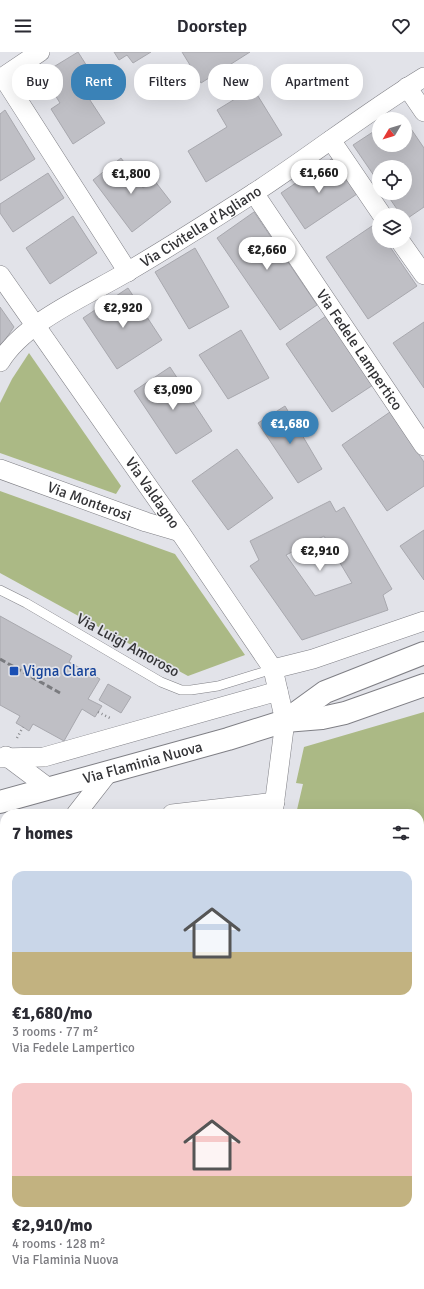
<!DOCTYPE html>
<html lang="en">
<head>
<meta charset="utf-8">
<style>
	body { margin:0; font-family:Signika,sans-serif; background:#f7f7f7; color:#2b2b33; height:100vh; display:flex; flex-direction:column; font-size:15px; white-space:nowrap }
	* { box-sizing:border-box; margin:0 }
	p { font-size:13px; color:#7c7c81 }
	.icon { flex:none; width:22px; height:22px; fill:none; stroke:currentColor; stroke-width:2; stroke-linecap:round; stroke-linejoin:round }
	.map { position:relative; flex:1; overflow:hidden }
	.details { position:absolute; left:0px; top:757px; width:424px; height:480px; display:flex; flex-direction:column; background:#fff; border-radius:16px 16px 0 0; box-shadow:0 4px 16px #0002 }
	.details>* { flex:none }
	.hud { position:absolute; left:12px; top:12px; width:400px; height:36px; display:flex; gap:8px }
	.needle { width:26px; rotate:232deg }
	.tools { position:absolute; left:372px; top:60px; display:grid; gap:8px }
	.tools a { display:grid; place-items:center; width:40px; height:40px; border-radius:50%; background:#fff; box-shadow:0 4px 16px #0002; font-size:20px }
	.price { position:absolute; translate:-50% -34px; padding:0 9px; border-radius:14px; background:#fff; color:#222; font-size:13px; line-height:26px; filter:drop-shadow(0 1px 2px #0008) }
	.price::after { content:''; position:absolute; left:50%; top:24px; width:12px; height:9px; margin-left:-6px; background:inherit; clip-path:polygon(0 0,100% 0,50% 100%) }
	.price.current { background:#3a82b7; color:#fff }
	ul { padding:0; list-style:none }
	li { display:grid; align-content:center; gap:8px; height:212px; padding:0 12px }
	li span { display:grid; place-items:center; height:124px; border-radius:12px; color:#555 }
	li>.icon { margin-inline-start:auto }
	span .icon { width:72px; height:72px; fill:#fffc; stroke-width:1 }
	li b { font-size:17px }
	h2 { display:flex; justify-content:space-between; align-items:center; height:48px; padding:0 12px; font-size:17px }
	.tag { padding:0 14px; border-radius:16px; background:#fff; box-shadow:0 4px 16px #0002; font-size:14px; line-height:36px }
	.tag.current { background:#3a82b7; color:#fff }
	header { display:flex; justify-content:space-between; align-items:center; height:52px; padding:0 12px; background:#fff; font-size:18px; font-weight:600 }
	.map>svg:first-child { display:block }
	.green { fill:#abb985 }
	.building { fill:#bfbfc5; stroke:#a8a8ae; fill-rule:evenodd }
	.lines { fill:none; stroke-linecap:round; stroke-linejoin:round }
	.lane-casing { stroke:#7f7f85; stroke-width:10 }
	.street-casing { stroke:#7f7f85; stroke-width:20 }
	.primary-casing { stroke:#7f7f85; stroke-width:24 }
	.path { stroke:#87888c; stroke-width:2.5; stroke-dasharray:1 3; stroke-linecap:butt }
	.lane { stroke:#fff; stroke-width:9 }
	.street { stroke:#fff; stroke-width:19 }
	.primary { stroke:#fff; stroke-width:22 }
	.rail { stroke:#7a7b7f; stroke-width:3; stroke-dasharray:6 3; stroke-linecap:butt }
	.transit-dot { fill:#1a4fb4; stroke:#e2e3e9; stroke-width:1.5 }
	.labels { text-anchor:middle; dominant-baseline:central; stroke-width:3.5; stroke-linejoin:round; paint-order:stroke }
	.street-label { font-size:15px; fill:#333336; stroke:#e2e3e9 }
	.transit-label { font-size:15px; fill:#164399; stroke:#e2e3e9; text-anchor:start }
</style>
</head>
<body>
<header><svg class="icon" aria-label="menu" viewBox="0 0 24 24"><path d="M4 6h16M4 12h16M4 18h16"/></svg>Doorstep<svg class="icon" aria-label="heart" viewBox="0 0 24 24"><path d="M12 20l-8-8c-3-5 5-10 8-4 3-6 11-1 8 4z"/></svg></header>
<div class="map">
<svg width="424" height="1237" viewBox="0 0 424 1237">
	<rect width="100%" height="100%" fill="#e2e3e9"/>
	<g class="green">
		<path d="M29 301 121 434 116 442 0 401V351L12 327Z"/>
		<path d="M0 439 175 502 245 603 188 624 0 521Z"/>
		<path d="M424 660V832L419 837V762H296L303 732 296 731 304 695Z"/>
	</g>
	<g class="building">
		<path d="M78 0 99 33 86 42 105 71 73 92 51 57 60 51 42 22Z"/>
		<path d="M114 0H151L133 11 127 3 119 8Z"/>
		<path d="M182 0H250L201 31Z"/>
		<path d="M253 36 282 83 206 130 188 99 227 75 217 58Z"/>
		<path d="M5 58 35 107 0 129V62Z"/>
		<path d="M405 68 424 96V155L405 168V163H401L386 141H405V115H379V131L353 93 379 76V93H405Z"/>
		<path d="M121 106 143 136 154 128 171 150 132 180 93 128Z"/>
		<path d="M333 106 357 142 305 177 281 141Z"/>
		<path d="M48 121 64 146 13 180 0 161V152Z"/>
		<path d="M254 160 317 253 280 278 217 186Z"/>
		<path d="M73 164 97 201 50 232 26 196Z"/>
		<path d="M375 172 379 179V189H386L417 234 368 267 326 205Z"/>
		<path d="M195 196 229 255 189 277 155 220Z"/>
		<path d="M128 236 162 288 117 317 83 266Z"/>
		<path d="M0 255 14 275 0 295Z"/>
		<path d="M326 264 373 333 332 360 286 292Z"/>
		<path d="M424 270V336L393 291Z"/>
		<path d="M241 278 269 326 228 347 199 303Z"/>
		<path d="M170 315 212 379 176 402 134 339Z"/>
		<path d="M285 354 322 417 298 431 258 371Z"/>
		<path d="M390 360 424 410V434L387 459 342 393Z"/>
		<path d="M237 397 273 446 228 478 192 429Z"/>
		<path d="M330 449 336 460 344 455 392 537 383 543 388 558 302 588 250 514 259 508 250 489ZM324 484 352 531 315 544 286 503Z"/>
		<path d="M424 478V528L400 494Z"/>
		<path d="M0 564 72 604 69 610 100 627 88 647 102 654 98 660 95 665 82 657 64 689 33 672 29 679 23 675 16 671 20 664 0 653Z"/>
		<path d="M108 632 131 645 121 661 99 648Z"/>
		<path d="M5 822V939L0 941V823Z"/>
		<path d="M419 945 424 948V1001L419 998Z"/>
		<path d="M419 1118H424V1212L419 1214Z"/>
		<path d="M0 1124 5 1142V1150L0 1151Z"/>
		<path d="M1 1209 5 1232H7L8 1237H0Z"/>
		<path d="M240 1232H305L303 1237H238Z"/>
	</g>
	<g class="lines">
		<defs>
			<path id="lane" d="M0 538 26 551 161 630 181 638H191L218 634 273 617"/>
			<g id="street">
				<path d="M40 0 3 25 128 220"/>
				<path d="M407 35 424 60"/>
				<path d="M331 88 382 163"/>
				<path id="s1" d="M254 141 424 394"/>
				<path d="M400 189 424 223"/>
				<path id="s2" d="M0 223 180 480 273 617 285 669 273 762"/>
				<path id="s3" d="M0 310C25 269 87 244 127 220 170 195 212 168 254 141 311 104 365 61 424 25"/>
				<path id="s4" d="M0 417 146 470 180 480"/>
				<path d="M273 617 313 607 424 569"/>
				<path d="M6 704 50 737"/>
				<path d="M0 706 44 705 278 639"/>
				<path d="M76 762 108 721"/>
				<path d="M172 762 275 750"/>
				<path d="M0 802 5 801"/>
				<path d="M419 1100 424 1097"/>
				<path d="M321 1237 323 1232"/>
			</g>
			<g id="primary">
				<path d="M285 669 325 640 424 601"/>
				<path id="s5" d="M0 750 228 687 285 669 322 666 345 661 424 633"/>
				<path d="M419 857 424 852"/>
				<path d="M419 893 424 886"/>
				<path d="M191 1237 193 1232"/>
				<path d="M215 1237 217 1232"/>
			</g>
		</defs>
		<use href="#lane" class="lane-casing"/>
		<use href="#street" class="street-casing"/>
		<use href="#primary" class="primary-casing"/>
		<g class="path">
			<path d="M98 660 110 666"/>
			<path d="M17 686 23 675"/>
		</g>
		<use href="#lane" class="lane"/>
		<use href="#street" class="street"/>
		<use href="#primary" class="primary"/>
		<path class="rail" d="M0 607 60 641"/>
	</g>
	<rect class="transit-dot" x="9" y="614" width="10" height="10" rx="2"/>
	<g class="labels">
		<g class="street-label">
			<text stroke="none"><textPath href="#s3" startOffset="244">Via Civitella d'Agliano</textPath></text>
			<text stroke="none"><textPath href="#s1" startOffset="189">Via Fedele Lampertico</textPath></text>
			<text stroke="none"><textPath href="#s2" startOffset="266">Via Valdagno</textPath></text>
			<text stroke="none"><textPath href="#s4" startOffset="95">Via Monterosi</textPath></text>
			<text transform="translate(128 593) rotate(29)">Via Luigi Amoroso</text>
			<text stroke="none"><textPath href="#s5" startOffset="148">Via Flaminia Nuova</textPath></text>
		</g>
		<g class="transit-label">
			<text x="23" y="619">Vigna Clara</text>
		</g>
	</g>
</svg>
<div class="tools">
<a><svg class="needle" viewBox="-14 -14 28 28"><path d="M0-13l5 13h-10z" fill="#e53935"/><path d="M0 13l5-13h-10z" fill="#7c7c81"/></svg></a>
<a><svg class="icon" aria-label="locate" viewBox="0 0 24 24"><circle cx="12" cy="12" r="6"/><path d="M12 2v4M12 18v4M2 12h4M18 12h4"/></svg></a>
<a><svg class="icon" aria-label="layers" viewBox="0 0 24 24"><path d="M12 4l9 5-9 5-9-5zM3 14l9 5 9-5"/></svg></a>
</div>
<b class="price" style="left:319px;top:142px">€1,660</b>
<b class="price" style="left:131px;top:143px">€1,800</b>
<b class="price" style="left:267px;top:219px">€2,660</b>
<b class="price" style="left:123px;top:277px">€2,920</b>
<b class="price" style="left:173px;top:359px">€3,090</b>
<b class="price current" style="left:290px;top:393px">€1,680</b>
<b class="price" style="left:320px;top:520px">€2,910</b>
<div class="hud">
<a class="tag">Buy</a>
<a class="tag current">Rent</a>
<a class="tag">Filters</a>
<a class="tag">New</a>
<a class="tag">Apartment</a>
</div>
<section class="details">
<h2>7 homes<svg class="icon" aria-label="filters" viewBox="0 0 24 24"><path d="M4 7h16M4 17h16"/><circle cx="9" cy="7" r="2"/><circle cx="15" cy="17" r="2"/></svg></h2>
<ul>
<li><span style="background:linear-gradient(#c9d6e8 65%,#c2b280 0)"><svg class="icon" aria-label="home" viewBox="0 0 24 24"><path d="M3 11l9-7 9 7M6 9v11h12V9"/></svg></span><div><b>€1,680/mo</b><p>3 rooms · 77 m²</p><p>Via Fedele Lampertico</p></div></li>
<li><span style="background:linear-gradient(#f6c9c9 75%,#c2b280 0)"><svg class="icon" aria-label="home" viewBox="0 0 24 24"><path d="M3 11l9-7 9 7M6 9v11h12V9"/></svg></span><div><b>€2,910/mo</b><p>4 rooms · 128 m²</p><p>Via Flaminia Nuova</p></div></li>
</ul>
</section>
</div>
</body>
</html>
